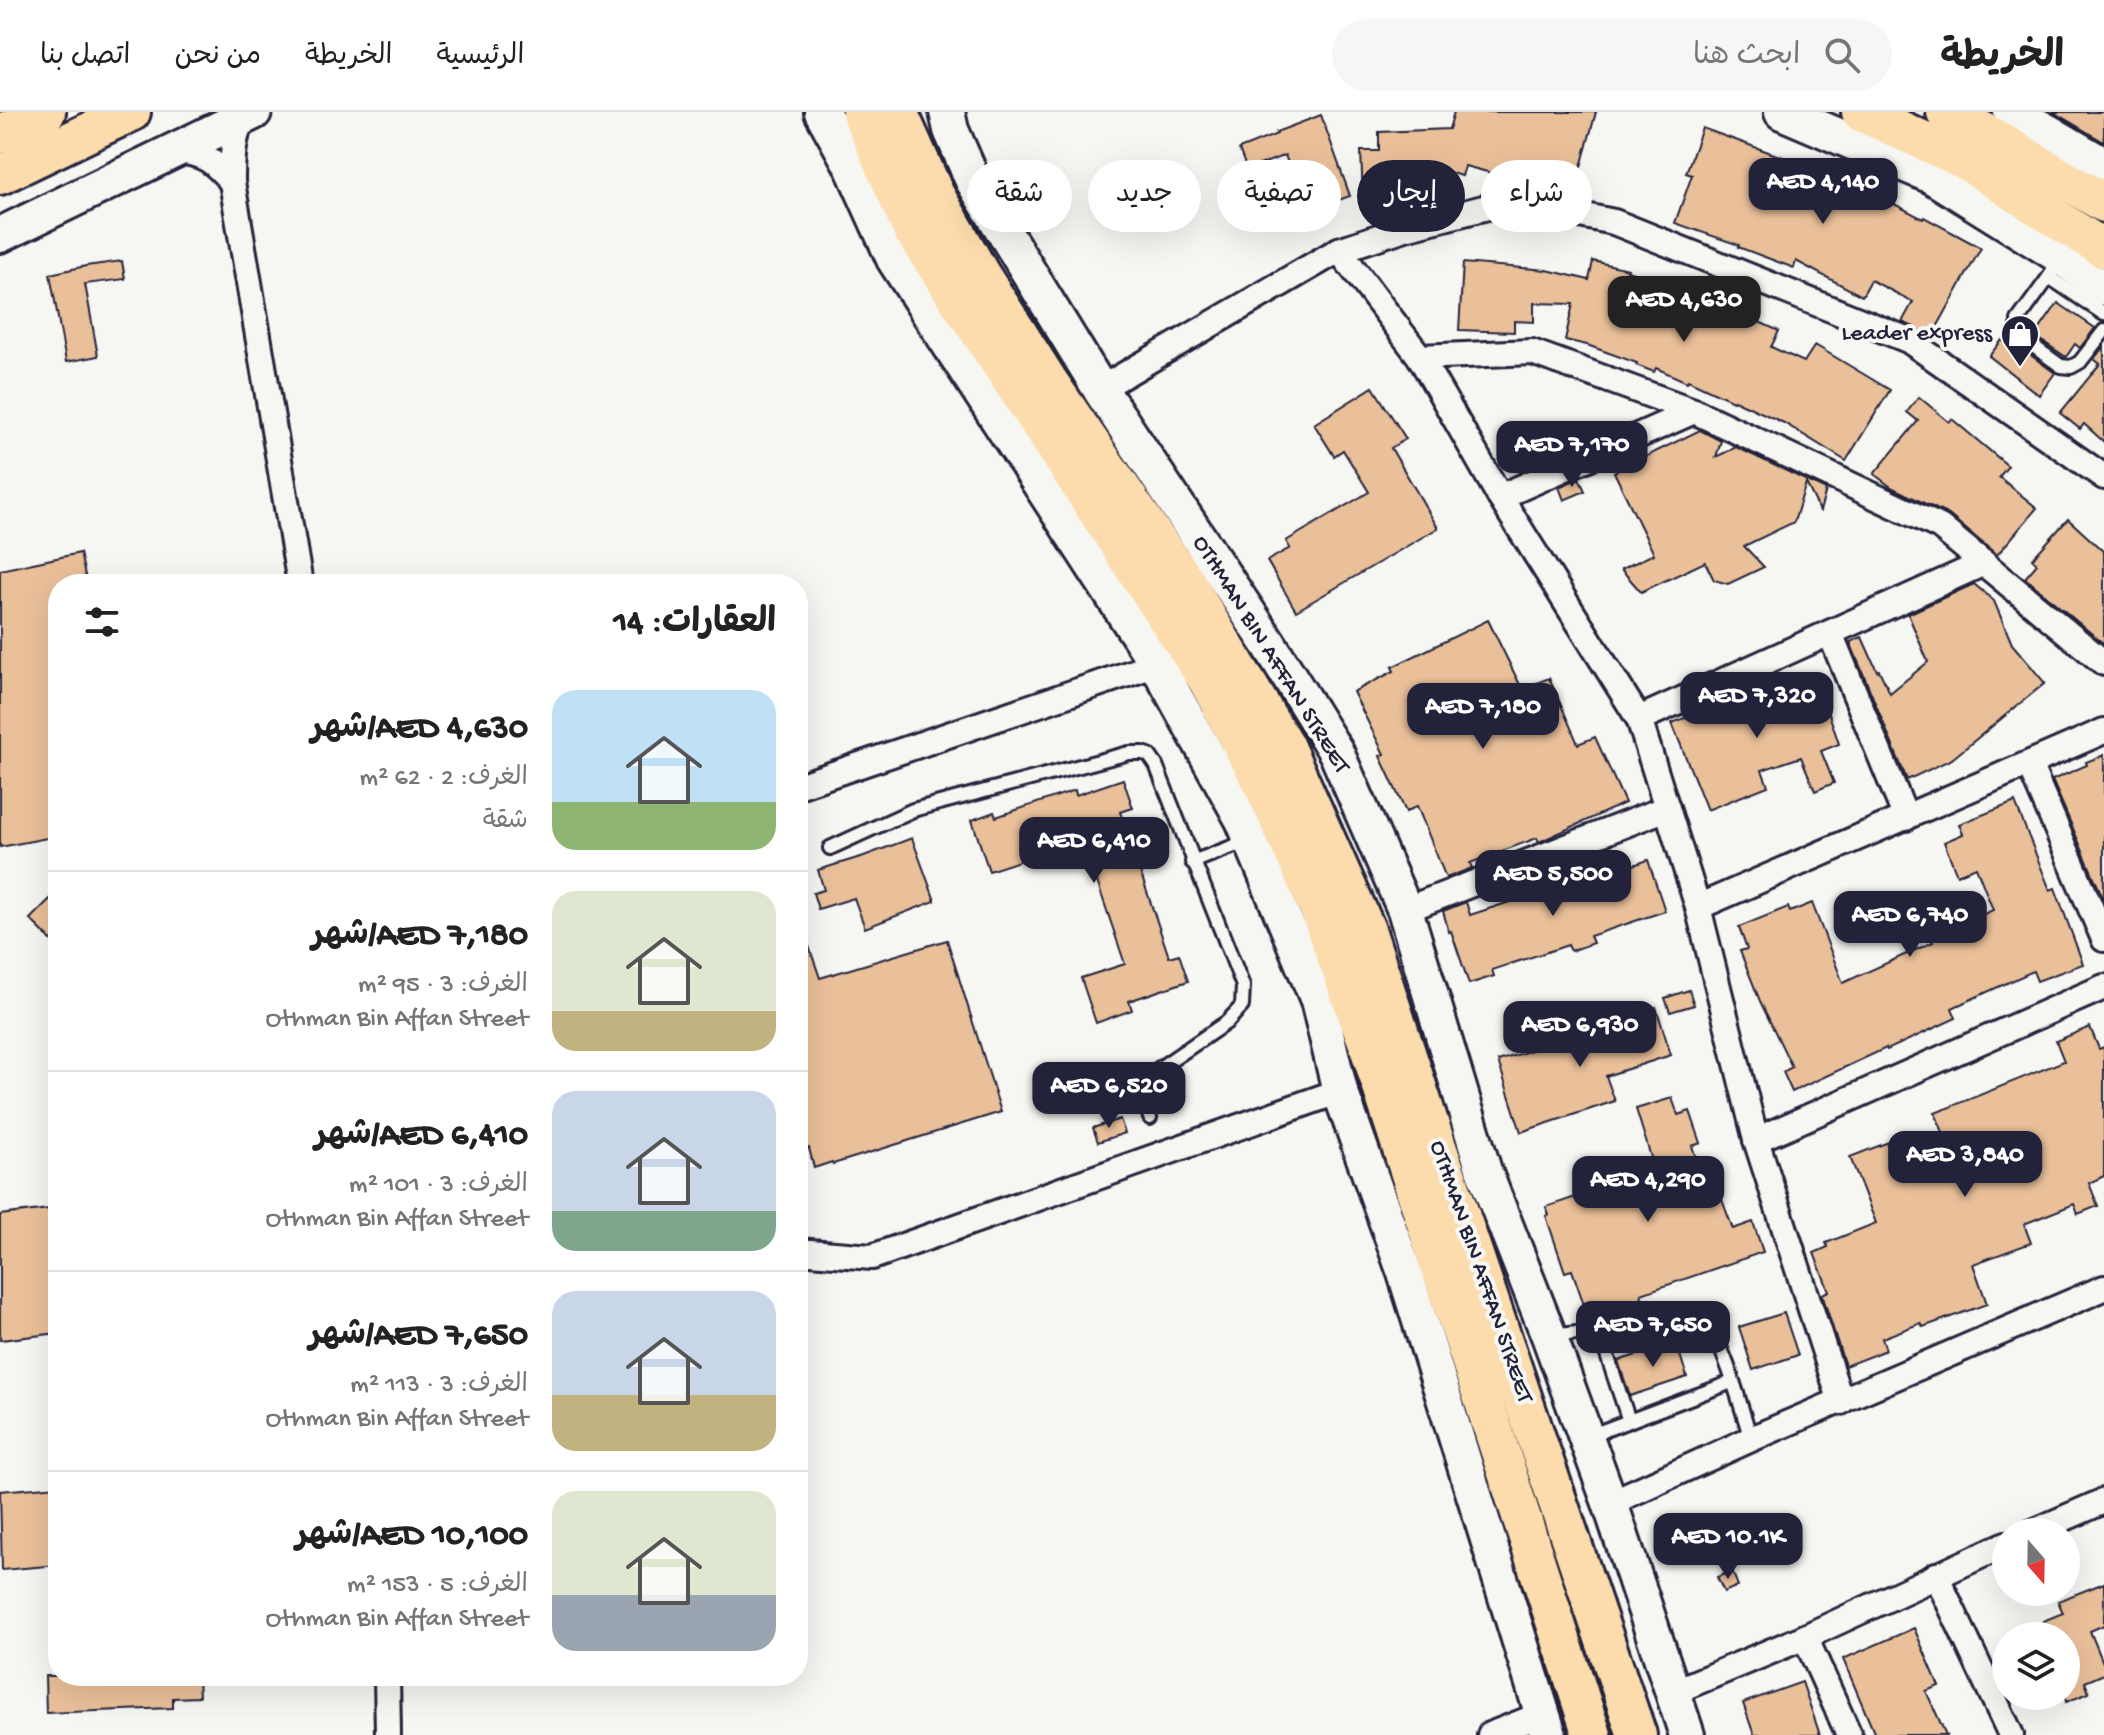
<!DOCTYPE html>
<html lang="ar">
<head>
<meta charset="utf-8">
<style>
	body { margin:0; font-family:"Gochi Hand","Playpen Sans Arabic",sans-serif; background:#f6f6f6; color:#222; direction:rtl; height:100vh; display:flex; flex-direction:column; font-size:30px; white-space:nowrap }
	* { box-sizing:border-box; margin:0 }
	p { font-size:26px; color:#767676 }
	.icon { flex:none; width:44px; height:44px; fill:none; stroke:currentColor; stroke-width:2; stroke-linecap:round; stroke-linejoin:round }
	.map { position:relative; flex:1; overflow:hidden; direction:ltr }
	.side { position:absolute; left:48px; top:462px; width:760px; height:1112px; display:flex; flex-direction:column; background:#fff; border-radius:32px; box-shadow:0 8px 32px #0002; direction:rtl }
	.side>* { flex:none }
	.top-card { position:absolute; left:832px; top:48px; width:760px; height:72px; direction:rtl; display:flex; gap:16px }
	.needle { width:52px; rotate:160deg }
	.tools { position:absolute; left:1992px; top:1406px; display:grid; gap:16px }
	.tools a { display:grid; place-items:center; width:88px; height:88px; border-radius:50%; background:#fff; box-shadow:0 8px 32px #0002; font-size:40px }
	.price { position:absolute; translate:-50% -68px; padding:0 18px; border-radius:16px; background:#22223b; color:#fff; font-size:26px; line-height:52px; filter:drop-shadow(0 2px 4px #0008) }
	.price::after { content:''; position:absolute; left:50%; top:48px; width:24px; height:18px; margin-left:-12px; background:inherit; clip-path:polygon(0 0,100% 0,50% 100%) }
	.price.selected { background:#222; color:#fff }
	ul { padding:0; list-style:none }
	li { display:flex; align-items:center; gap:24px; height:200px; padding:0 32px }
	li+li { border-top:2px solid #e0e0e0 }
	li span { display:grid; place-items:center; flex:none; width:224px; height:160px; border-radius:24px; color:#555 }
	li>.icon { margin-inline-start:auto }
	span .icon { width:96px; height:96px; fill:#fffc; stroke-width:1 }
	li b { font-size:34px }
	h2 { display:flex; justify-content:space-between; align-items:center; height:96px; padding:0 32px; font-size:34px }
	.pill { padding:0 28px; border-radius:36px; background:#fff; box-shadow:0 8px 32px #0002; font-size:28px; line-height:72px }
	.pill.selected { background:#22223b; color:#fff }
	header { display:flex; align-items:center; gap:48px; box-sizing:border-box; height:112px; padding:0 40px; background:#fff; border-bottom:2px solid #e0e0e0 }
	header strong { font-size:38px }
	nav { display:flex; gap:44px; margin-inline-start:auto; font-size:28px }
	.search { width:560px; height:72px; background:#f6f6f6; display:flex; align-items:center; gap:20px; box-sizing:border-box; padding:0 28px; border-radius:44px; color:#767676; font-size:30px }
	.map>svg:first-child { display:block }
	.building { fill:#eac09a; stroke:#22223b; stroke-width:2 }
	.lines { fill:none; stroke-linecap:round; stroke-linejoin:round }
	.service-casing { stroke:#22223b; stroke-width:18 }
	.minor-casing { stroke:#22223b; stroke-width:30 }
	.secondary-casing { stroke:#22223b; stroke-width:40 }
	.primary-casing { stroke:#22223b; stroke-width:44 }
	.service { stroke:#f6f6f2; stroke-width:12 }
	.minor { stroke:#f6f6f2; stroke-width:24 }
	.secondary { stroke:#f6f6f2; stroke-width:34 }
	.primary { stroke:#fcdcac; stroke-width:38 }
	.labels { text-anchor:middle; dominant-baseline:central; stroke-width:8; stroke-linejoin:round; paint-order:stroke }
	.poi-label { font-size:24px; fill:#22223b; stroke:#f6f6f2; text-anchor:end }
	.street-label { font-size:24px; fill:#22223b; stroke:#f6f6f2 }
</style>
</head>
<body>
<header>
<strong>الخريطة</strong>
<div class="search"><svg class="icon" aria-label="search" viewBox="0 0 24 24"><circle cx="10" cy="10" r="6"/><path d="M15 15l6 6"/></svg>ابحث هنا</div>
<nav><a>الرئيسية</a><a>الخريطة</a><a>من نحن</a><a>اتصل بنا</a></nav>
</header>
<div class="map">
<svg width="2104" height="1623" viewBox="0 0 2104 1623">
	<rect width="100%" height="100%" fill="#f6f6f2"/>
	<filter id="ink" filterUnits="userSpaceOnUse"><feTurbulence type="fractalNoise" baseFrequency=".0125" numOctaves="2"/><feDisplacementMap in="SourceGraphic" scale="16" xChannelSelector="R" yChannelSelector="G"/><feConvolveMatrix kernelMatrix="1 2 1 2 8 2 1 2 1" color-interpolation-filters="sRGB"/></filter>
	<g filter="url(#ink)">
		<g class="building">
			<path d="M1454 0H1596L1576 73 1513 56 1510 66 1465 54 1462 64 1431 56 1432 66 1407 67 1408 84 1363 86 1361 39H1379V20L1449 17Z"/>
			<path d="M2053 0H2104V30L2060 4Z"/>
			<path d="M1321 3 1350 84 1306 100 1285 43 1247 58 1239 37 1277 22 1276 20Z"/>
			<path d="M1702 16 1852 70 1923 107 1924 105 1981 136 1931 226 1916 216 1902 210 1913 190 1871 168 1862 184 1796 149 1794 156 1738 135 1739 133 1675 111 1692 63 1686 61Z"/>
			<path d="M122 149 125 167 85 172 98 244 66 250 50 162 86 154Z"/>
			<path d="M1593 149 1628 157 1627 159 1700 183 1779 219 1771 235 1804 250 1815 233 1890 278 1846 349 1784 311 1734 288 1733 289 1688 268 1687 270 1656 256 1654 260 1636 253 1637 251 1587 233 1565 228 1573 192 1534 191V210L1514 209V220L1459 218 1463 151 1547 158 1589 168Z"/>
			<path d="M2058 191 2095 216 2080 236 2075 232 2066 245 2035 224Z"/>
			<path d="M2002 228 2022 244 2025 239 2055 261 2039 283 1989 244Z"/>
			<path d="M2104 234V330L2084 312 2080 317 2060 301 2100 252 2094 247Z"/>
			<path d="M1373 275 1406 327 1391 336 1438 416 1296 499 1267 449 1290 436 1286 429 1369 380 1343 338 1334 344 1314 312Z"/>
			<path d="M1919 285 1949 310 1952 307 2008 354 1999 365 2037 396 1997 443 1949 403 1891 375 1874 362 1918 309 1907 300Z"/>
			<path d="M1700 318 1721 329 1716 345 1736 335 1826 378 1820 399 1806 371 1794 410 1744 434 1764 455 1728 472 1714 468 1705 450 1641 480 1621 457 1654 442 1614 360Z"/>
			<path d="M1579 366 1585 379 1564 388 1559 375Z"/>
			<path d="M2068 407 2104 440V532L2025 466 2037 452 2032 447Z"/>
			<path d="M80 441 87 472H58V724L0 735V458Z"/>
			<path d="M1974 472 1994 489 2012 532 2045 571 1952 647 1907 668 1850 530 1862 525 1877 559 1879 558 1890 581 1928 550 1908 502Z"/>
			<path d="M1488 508 1522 577 1549 566 1578 632 1595 625 1625 691 1539 730 1537 726 1470 751 1472 756 1446 766 1417 694 1406 700 1380 644 1384 642 1353 580 1394 559 1392 555Z"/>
			<path d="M1816 563 1839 632 1821 639 1834 671 1815 679 1801 645 1762 658 1768 674 1707 698 1672 611 1738 585 1736 581 1762 572 1765 580Z"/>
			<path d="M2104 643V786H2103L2052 668 2087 653 2086 650Z"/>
			<path d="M1123 667 1133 696 1120 700 1169 845 1179 842 1188 869 1129 889 1132 898 1096 911 1081 866 1125 852 1083 728 989 759 972 708 994 700 996 705 1075 678 1076 683Z"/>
			<path d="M2015 690 2050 778 2055 776 2083 852 2037 869 2033 859 1952 896 1956 906 1887 938 1886 936 1792 980 1783 960 1792 955 1760 889 1740 839 1747 837 1739 815 1788 795 1790 800 1812 791 1843 871 1933 830 1928 817 1951 807 1955 815 1993 798 1976 755 1957 763 1944 730 1963 722 1959 712Z"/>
			<path d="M912 726 935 789 865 816 854 786 818 797 813 781 824 778 818 758 864 744Z"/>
			<path d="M1648 748 1665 799 1590 824 1593 831 1571 839 1568 833 1492 858 1494 864 1469 872 1451 819 1449 820 1443 799 1466 790 1470 803 1549 777 1548 774 1619 750 1622 757Z"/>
			<path d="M58 779V835L30 807Z"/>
			<path d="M798 811H801L820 866 947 828 1001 1000 833 1052 832 1050 814 1056 809 1036 798 1040Z"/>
			<path d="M1689 878 1694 893 1670 900 1665 886Z"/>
			<path d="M1656 895 1671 943 1606 964 1615 989 1521 1020 1498 949 1606 914V912Z"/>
			<path d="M2090 915 2099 937 2104 935V1064L2089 1071 2098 1094 2078 1102 2074 1092 2024 1112 2031 1131 1973 1152 1987 1192 1923 1215 1921 1211 1882 1226 1886 1238 1845 1254 1822 1182 1829 1179 1814 1141 1828 1135 1826 1131 1876 1111 1850 1045 1904 1024 1914 1049 1949 1035 1935 1001 2064 949 2056 929Z"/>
			<path d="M1672 986 1678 1003 1690 999 1701 1031 1692 1034 1706 1075 1716 1072 1733 1117 1753 1110 1763 1140 1641 1182 1645 1193 1599 1209 1590 1210 1572 1158 1565 1160 1546 1104 1549 1103 1546 1095 1655 1058 1636 997Z"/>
			<path d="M1120 1007 1125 1021 1098 1030 1093 1016Z"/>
			<path d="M58 1096V1221L0 1228V1103Z"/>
			<path d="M1784 1201 1798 1243 1753 1258 1739 1215Z"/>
			<path d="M1676 1230 1687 1265 1630 1284 1618 1249Z"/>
			<path d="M58 1374V1453L2 1458 0 1379Z"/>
			<path d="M1732 1459 1738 1474 1724 1480 1717 1465Z"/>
			<path d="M2104 1471V1513L2090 1519 2104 1553V1562L2085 1570 2089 1581 2066 1590V1524H2049L2043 1509 2063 1501 2058 1489Z"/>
			<path d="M1914 1516 1939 1574 1926 1579 1946 1623H1875L1843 1547Z"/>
			<path d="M45 1564H198L199 1585 173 1586V1596L46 1601Z"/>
			<path d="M1802 1570 1820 1623H1754L1743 1591Z"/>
		</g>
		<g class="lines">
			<defs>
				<g id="service">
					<path d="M2058 147 2049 165 2018 208V217L2022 226 2061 254 2071 255 2080 250 2104 219"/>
					<path d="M2049 165 2104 202"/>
					<path d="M830 736 913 698 1129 641H1143L1149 643 1156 653 1243 874 1242 894 1227 910 1151 962 1142 976 1150 1006"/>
					<path d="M1192 750 1248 729"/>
					<path d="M1599 1219 1629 1309"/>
					<path d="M1553 1224 1688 1207 1704 1208C1725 1232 1741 1296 1751 1327"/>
					<path d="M1589 1324 1732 1270"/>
				</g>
				<g id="minor">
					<path d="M175 39C205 41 213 49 232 70 232 47 233 28 242 6"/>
					<path d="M232 70 300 472"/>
					<path d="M1339 138 1420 245 1500 385 1639 607 1698 795 1756 1028 1841 1290"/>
					<path d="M1420 245 1532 240 1694 299 1940 415 2104 551"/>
					<path d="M1100 277 1339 138 1405 116 1511 89 1614 110 1908 228 2104 365"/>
					<path d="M1500 385 1694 299"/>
					<path d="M1830 521 1906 706"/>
					<path d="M1639 607 1984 451"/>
					<path d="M2029 652 2104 827"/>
					<path d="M798 674 1157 552"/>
					<path d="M1698 795 2104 619"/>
					<path d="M1405 798 1667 696"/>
					<path d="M1756 1028 2104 875"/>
					<path d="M798 1139 872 1145 1340 979"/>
					<path d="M1610 1391 1751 1327 2104 1176"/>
					<path d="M2033 1420 2104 1389"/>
					<path d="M1936 1463 2011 1623"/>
					<path d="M1805 1525 1849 1623"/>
					<path d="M387 1564 388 1623"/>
					<path d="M1673 1580 1805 1525 2006 1432"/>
					<path d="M1490 1623 1542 1602"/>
				</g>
				<g id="secondary">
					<path d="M822 0 852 54 894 147 1157 552 1243 708 1318 888 1340 979 1405 1161 1549 1623"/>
					<path d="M947 0 951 18 973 69 1100 277 1269 532 1336 640 1405 798 1484 1059 1549 1224 1610 1391 1687 1623"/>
					<path d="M1782 0 1932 64 2060 144 2104 176"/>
					<path d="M2011 0 2050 21 2104 53"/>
					<path d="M0 123 254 0"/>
				</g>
				<g id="primary">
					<path d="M861 0 912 117 1207 567 1260 666 1318 794 1367 929 1592 1623"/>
					<path d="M898 0 935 83 980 162 1048 269 1190 477 1284 633 1366 818 1431 1017 1637 1623"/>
					<path d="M1861 0 1963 47 2104 137"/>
					<path d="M1946 0 1984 20 2104 91"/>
					<path d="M0 22 46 0"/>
					<path d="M0 63 131 0"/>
				</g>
			</defs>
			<use href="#service" class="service-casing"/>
			<use href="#minor" class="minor-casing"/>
			<use href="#secondary" class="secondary-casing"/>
			<use href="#primary" class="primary-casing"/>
			<use href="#service" class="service"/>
			<use href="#minor" class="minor"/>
			<use href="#secondary" class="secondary"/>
			<use href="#primary" class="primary"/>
		</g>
	</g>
	<defs>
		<symbol id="shop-pin" viewBox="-11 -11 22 30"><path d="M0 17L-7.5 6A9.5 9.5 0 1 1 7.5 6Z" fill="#22223b" stroke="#f6f6f2"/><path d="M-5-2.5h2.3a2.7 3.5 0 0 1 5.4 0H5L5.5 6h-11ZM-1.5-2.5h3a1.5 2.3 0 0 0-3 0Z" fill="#fff"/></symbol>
	</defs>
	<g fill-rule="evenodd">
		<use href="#shop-pin" x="1998" y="200" width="44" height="60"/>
	</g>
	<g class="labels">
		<g class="poi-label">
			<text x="1992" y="222">Leader express</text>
		</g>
		<g class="street-label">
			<text transform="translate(1270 543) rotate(58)">OTHMAN BIN AFFAN STREET</text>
			<text transform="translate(1480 1160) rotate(71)">OTHMAN BIN AFFAN STREET</text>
		</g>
	</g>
</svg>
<div class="tools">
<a><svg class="needle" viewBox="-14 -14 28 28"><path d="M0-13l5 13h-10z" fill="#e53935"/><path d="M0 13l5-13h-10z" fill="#767676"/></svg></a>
<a><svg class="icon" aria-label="layers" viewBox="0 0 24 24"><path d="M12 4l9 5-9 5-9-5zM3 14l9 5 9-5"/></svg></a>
</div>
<b class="price" style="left:1823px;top:114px">AED 4,140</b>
<b class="price selected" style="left:1684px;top:232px">AED 4,630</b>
<b class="price" style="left:1572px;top:377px">AED 7,170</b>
<b class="price" style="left:1757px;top:628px">AED 7,320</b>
<b class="price" style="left:1483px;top:639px">AED 7,180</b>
<b class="price" style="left:1094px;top:773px">AED 6,410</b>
<b class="price" style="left:1553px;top:806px">AED 5,500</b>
<b class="price" style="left:1910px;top:847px">AED 6,740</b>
<b class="price" style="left:1580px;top:957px">AED 6,930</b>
<b class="price" style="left:1109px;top:1018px">AED 6,520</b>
<b class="price" style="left:1965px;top:1087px">AED 3,840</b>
<b class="price" style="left:1648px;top:1112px">AED 4,290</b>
<b class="price" style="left:1653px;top:1257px">AED 7,650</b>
<b class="price" style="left:1728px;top:1469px">AED 10.1K</b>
<div class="top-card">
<a class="pill">شراء</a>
<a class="pill selected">إيجار</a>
<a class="pill">تصفية</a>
<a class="pill">جديد</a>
<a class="pill">شقة</a>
</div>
<section class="side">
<h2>العقارات: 14<svg class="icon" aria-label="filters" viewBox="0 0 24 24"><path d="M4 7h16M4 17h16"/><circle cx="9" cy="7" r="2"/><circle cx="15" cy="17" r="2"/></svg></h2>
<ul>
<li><span style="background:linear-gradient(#bfe0f5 70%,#8fb573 0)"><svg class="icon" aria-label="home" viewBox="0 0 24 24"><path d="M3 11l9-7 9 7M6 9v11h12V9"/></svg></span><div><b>AED 4,630/شهر</b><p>الغرف: 2 · 62 m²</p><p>شقة</p></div></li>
<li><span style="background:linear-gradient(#dfe7d0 75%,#c2b280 0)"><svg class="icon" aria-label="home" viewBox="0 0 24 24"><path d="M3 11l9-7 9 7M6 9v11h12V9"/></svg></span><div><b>AED 7,180/شهر</b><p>الغرف: 3 · 95 m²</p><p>Othman Bin Affan Street</p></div></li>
<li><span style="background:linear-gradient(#c9d6e8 75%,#7fa58c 0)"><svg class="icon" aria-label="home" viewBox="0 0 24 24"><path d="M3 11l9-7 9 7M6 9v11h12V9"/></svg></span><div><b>AED 6,410/شهر</b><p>الغرف: 3 · 101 m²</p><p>Othman Bin Affan Street</p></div></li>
<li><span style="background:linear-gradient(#c9d6e8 65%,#c2b280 0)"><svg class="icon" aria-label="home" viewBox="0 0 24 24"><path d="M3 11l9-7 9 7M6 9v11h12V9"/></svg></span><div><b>AED 7,650/شهر</b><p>الغرف: 3 · 113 m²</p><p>Othman Bin Affan Street</p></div></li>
<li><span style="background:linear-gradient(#dfe7d0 65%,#9aa5b1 0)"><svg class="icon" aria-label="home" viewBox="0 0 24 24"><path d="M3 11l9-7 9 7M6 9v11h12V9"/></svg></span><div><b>AED 10,100/شهر</b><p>الغرف: 5 · 153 m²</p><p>Othman Bin Affan Street</p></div></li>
</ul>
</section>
</div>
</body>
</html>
